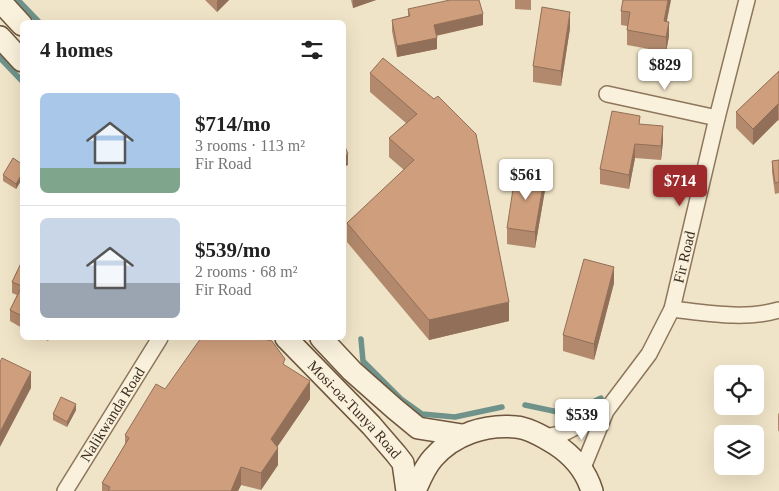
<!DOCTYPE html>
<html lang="en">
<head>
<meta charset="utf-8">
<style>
	body { margin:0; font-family:"Times New Roman",serif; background:#f2f2f2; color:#222; height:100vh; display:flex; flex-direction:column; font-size:19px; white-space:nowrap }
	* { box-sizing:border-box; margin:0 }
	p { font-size:16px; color:#767676 }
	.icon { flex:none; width:28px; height:28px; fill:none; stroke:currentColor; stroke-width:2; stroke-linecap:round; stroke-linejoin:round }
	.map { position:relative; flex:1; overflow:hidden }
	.drawer { position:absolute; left:20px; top:20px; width:326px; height:320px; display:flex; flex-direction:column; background:#fff; border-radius:8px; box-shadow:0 5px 20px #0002 }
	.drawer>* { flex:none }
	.tools { position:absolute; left:714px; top:365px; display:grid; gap:10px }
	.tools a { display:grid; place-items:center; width:50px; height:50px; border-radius:8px; background:#fff; box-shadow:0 5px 20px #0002; font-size:25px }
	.price { position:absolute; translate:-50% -42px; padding:0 11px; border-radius:5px; background:#fff; color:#222; font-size:16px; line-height:32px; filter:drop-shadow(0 1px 2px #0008) }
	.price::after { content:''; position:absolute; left:50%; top:30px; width:15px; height:11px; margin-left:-8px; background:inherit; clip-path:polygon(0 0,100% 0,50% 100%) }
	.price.on { background:#9e2a2b; color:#fff }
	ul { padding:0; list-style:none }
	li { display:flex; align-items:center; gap:15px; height:125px; padding:0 20px }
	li+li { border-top:1px solid #e0e0e0 }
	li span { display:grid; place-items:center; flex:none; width:140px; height:100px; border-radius:8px; color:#555 }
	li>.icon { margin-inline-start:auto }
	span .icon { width:60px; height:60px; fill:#fffc; stroke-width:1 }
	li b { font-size:21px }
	h2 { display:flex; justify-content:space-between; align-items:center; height:60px; padding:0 20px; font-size:21px }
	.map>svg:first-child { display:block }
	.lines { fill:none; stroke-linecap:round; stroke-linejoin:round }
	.stream { stroke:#6f938a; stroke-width:5.5 }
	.street-casing { stroke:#8d765c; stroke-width:18 }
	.secondary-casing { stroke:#6f573f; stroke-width:24 }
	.street { stroke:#faf1dc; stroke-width:15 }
	.secondary { stroke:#faf1dc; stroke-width:21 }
	.wall { fill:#b2896c }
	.shaded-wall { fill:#916f58 }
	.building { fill:#cf9f7d; stroke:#916f58 }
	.labels { text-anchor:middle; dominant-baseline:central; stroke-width:4.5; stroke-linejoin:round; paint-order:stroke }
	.street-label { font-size:15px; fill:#3d2e20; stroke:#f7eed8 }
</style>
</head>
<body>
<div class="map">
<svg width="779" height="491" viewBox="0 0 779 491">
	<rect width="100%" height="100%" fill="#f0e4c8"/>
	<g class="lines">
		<g class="stream">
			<path d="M18 0 39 22"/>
			<path d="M0 58 22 81"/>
			<path d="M361 339 363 361 401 399 422 414 455 417 502 407"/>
			<path d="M525 405 558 412 587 405 601 398"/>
		</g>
		<defs>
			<g id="street">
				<path d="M607 94 717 118"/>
				<path d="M672 309C707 313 745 320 779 310"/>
				<path d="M545 437 564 433 606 411"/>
				<path id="s1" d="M582 470 606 411 649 354 672 309 717 118 747 0"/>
				<path id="s2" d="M65 491 160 338"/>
			</g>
			<g id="secondary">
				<path d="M0 1 22 25"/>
				<path d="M0 37 22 61"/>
				<path id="s3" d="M286 338 371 425 396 454 403 463 407 491"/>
				<path d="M321 338 352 371 395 409 418 428 462 435"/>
				<path d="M415 491C420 479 425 467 433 458 454 434 486 424 516 427 529 428 544 437 555 444 572 455 586 471 592 491"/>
			</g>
		</defs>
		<use href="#street" class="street-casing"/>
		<use href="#secondary" class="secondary-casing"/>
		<use href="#street" class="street"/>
		<use href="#secondary" class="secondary"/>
	</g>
	<g class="wall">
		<path d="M205 0H229L217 12Z"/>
		<path d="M351 0H376L353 8Z"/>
		<path d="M515 0H531V10L515 9Z"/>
		<path d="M623 0 667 21 669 36 666 52 627 45V26L621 25V11Z"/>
		<path d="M408 9 483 25 436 36 437 49 397 57 392 31V20L408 16Z"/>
		<path d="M570 28 561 86 533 82V66Z"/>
		<path d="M779 71V121L778 120 753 145 736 128V112Z"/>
		<path d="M370 73 434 99 509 321 429 340 347 242V223L404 170 389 157V138L406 123 370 92Z"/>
		<path d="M640 124 663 141 661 160 635 158 629 189 600 184V169Z"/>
		<path d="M779 160V193L775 194 772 172V161Z"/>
		<path d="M22 164V179L16 189 3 181V175Z"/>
		<path d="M545 190 535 248 507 244V228Z"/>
		<path d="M22 261V328L10 321V310L17 295 12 293V282Z"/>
		<path d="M614 283 594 360 563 351V335Z"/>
		<path d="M42 338H50L48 341Z"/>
		<path d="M285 365 310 399 277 447 278 465 261 490 241 485 238 491H102V483L125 444V435L165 389Z"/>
		<path d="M76 410 67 427 53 420V414Z"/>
		<path d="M779 413V432L778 430V414Z"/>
	</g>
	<g class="shaded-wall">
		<path d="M218 0H229L217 12V1Z"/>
		<path d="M353 0H376L353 8Z"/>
		<path d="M668 0H671L664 36V21Z"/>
		<path d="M570 12V28L561 86V71Z"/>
		<path d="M483 14V25L434 36V25Z"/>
		<path d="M669 22V36L666 52V37Z"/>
		<path d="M437 38V49L397 57V46Z"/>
		<path d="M778 104V120L753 145V129Z"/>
		<path d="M663 126V141L661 160V146Z"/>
		<path d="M635 144V158L629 189V175Z"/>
		<path d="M348 154V165L344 167V156Z"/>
		<path d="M22 174V179L16 189V184Z"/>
		<path d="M545 174V190L535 248V232Z"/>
		<path d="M614 267V283L594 360V344Z"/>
		<path d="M509 302V321L429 340V320Z"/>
		<path d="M31 372V388L0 447V432Z"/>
		<path d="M310 381V399L271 456V439Z"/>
		<path d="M76 404V410L67 427V422Z"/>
		<path d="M278 448V465L261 490V473Z"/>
		<path d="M241 467V485L238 491H231Z"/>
	</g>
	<g class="building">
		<path d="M450 0H479L483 14 434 25 437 38 397 46 392 20 410 16 408 9Z"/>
		<path d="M623 0H668L664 21 669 22 666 37 627 30 630 12 621 11Z"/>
		<path d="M542 7 570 12 561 71 533 66Z"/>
		<path d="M383 58 434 99 438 96 476 134 509 302 429 320 347 223 414 160 389 138 417 114 370 73Z"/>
		<path d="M779 71V105L778 104 753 129 736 112Z"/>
		<path d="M612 111 640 116 639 124 663 126 661 146 635 144 629 175 600 169Z"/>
		<path d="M344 144 348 154 344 156Z"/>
		<path d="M13 158 22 164V174L16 184 3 175Z"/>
		<path d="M779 160V182L775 183 772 161Z"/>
		<path d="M516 170 545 174 535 232 507 228Z"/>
		<path d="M584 259 614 267 594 344 563 335Z"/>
		<path d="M22 261V316L10 310 22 286 12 282Z"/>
		<path d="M201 338H259L272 341 285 359 283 364 310 381 271 439 278 448 261 473 241 467 231 491H108L110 487 102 483 129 438 125 435 156 384 165 389Z"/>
		<path d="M2 358 31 372 0 432V362Z"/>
		<path d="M61 397 76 404 67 422 53 414Z"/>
	</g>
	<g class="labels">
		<g class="street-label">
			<text stroke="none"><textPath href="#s1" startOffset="239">Fir Road</textPath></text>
			<text stroke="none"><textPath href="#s3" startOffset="99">Mosi-oa-Tunya Road</textPath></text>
			<text stroke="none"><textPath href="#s2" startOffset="90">Nalikwanda Road</textPath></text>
		</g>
	</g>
</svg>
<div class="tools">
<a><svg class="icon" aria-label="locate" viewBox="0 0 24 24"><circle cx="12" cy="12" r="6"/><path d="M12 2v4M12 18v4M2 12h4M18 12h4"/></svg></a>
<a><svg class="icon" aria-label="layers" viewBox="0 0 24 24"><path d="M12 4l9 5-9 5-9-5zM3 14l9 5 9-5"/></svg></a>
</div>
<b class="price" style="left:665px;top:91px">$829</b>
<b class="price" style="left:526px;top:201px">$561</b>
<b class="price on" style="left:680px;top:207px">$714</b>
<b class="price" style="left:582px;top:441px">$539</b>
<section class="drawer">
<h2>4 homes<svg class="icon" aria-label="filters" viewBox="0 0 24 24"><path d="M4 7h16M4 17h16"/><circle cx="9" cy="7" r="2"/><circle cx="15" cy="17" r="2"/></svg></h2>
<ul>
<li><span style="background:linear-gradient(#a9c7e8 75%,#7fa58c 0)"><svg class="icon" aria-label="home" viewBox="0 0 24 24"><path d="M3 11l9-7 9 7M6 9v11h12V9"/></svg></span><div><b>$714/mo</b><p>3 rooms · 113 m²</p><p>Fir Road</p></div></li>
<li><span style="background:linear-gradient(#c9d6e8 65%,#9aa5b1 0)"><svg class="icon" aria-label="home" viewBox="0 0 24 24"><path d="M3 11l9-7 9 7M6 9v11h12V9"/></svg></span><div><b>$539/mo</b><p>2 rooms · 68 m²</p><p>Fir Road</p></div></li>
</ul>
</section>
</div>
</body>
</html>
